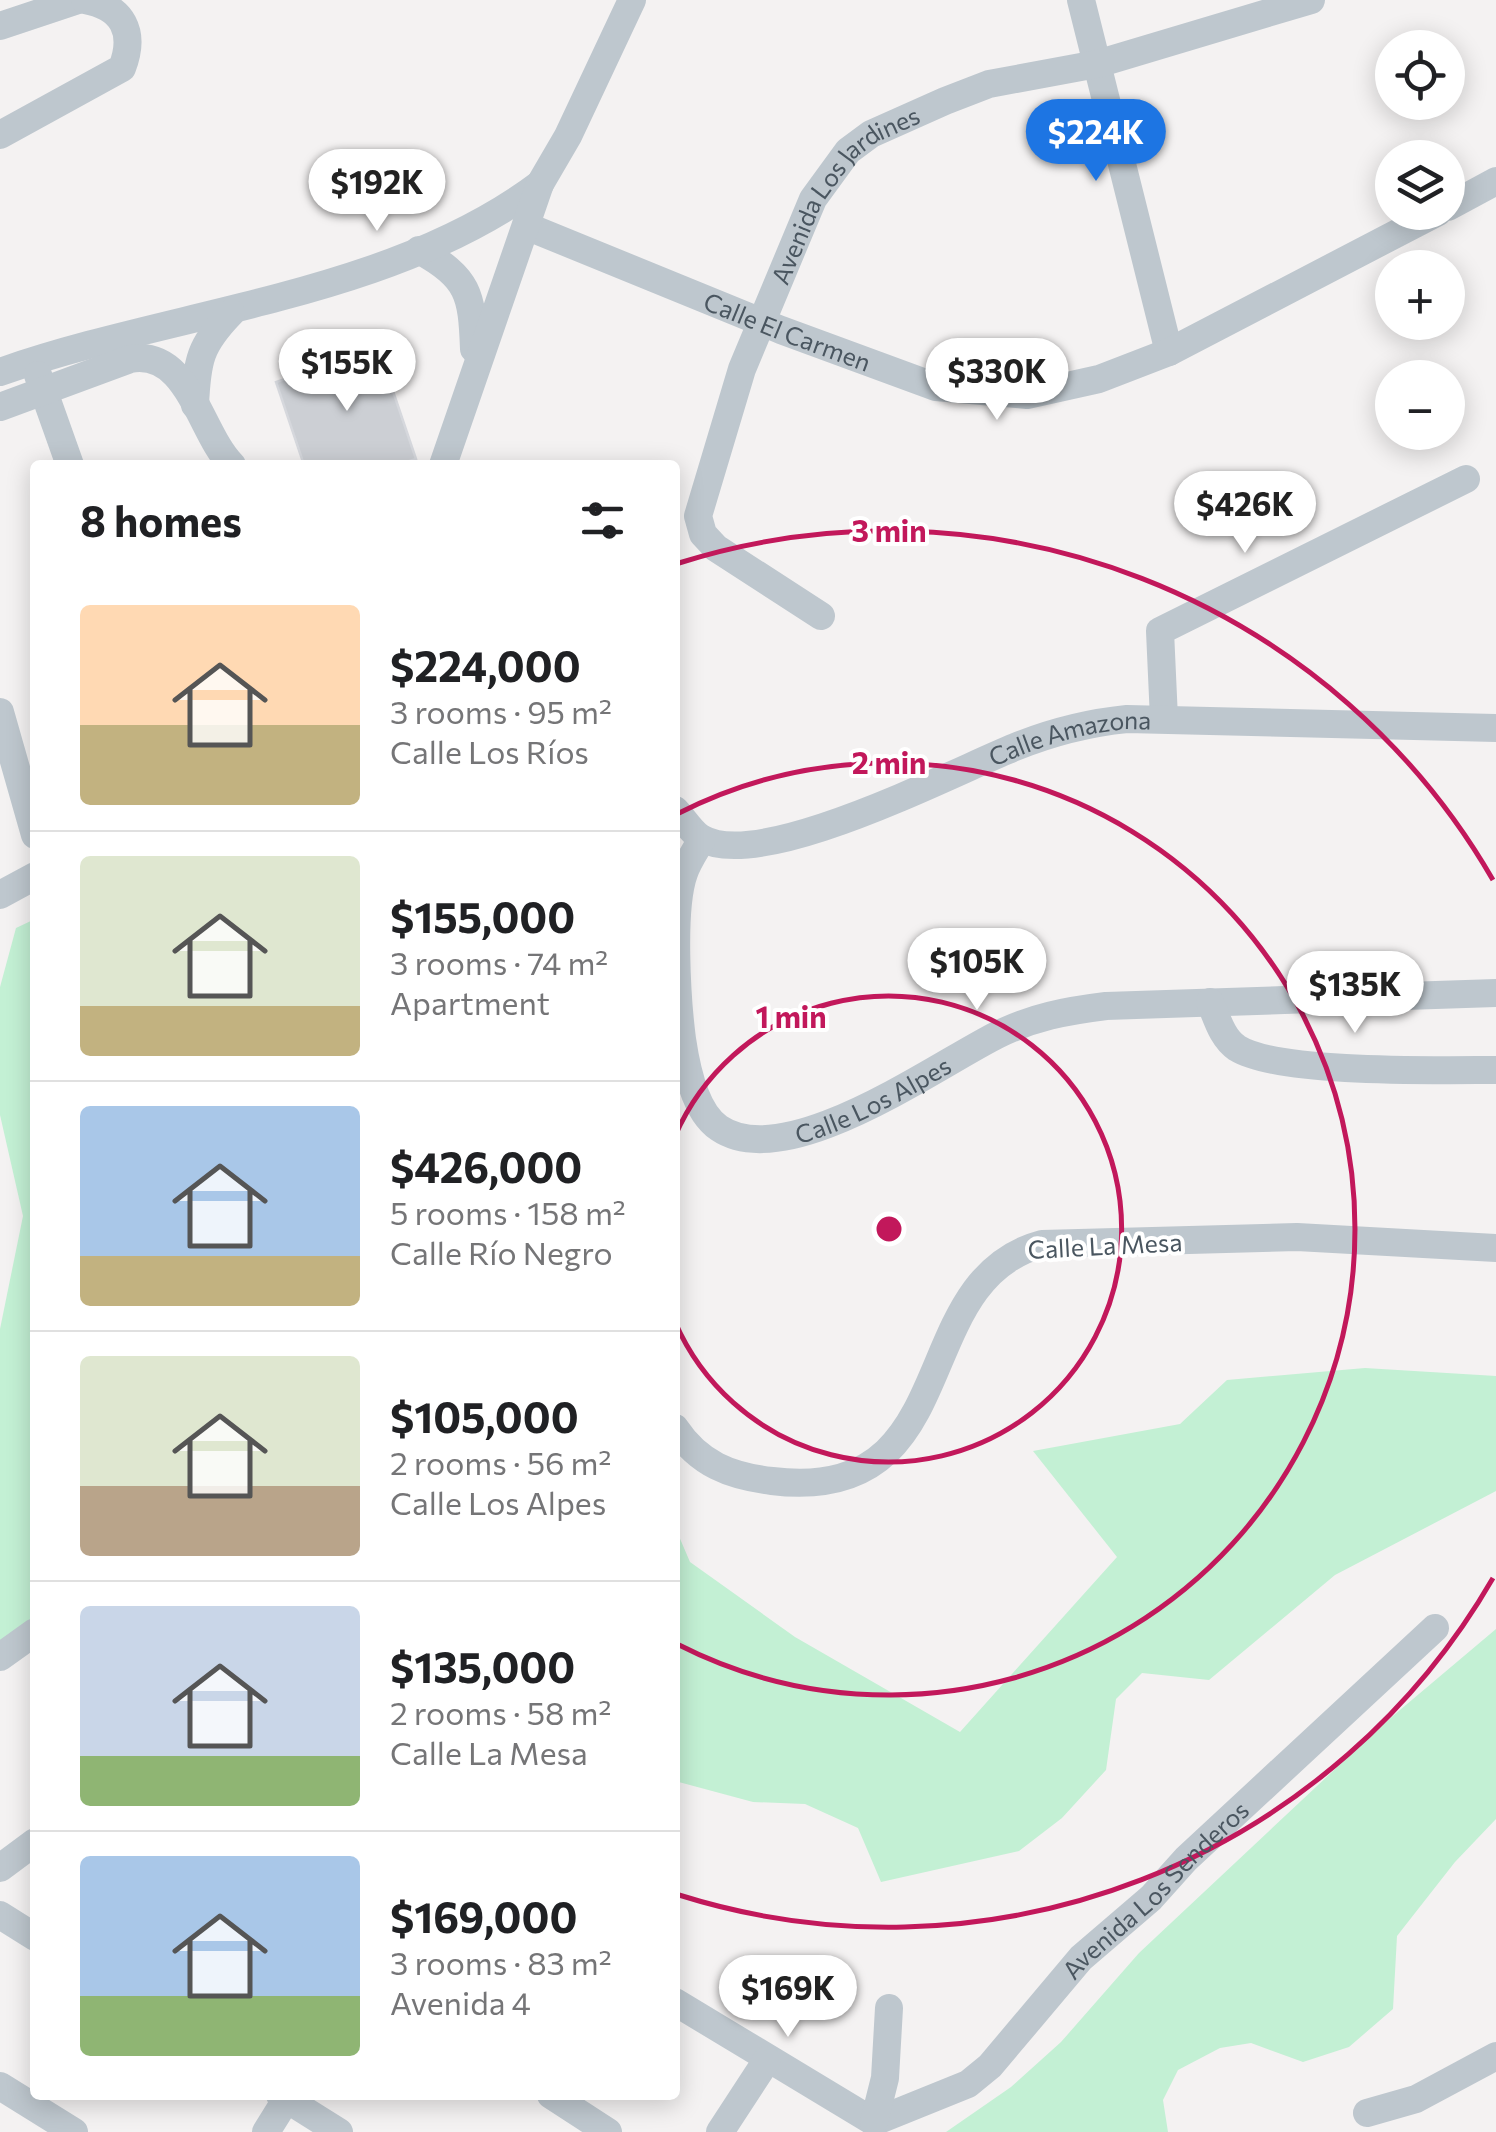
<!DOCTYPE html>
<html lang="en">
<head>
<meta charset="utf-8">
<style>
	body { margin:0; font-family:Commissioner,sans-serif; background:#f6f6f6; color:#202124; height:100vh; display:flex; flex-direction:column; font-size:38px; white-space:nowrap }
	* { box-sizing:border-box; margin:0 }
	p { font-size:32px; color:#757577 }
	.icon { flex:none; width:55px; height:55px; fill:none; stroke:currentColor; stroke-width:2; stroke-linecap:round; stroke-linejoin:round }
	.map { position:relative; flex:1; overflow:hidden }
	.panel { position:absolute; left:30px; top:460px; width:650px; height:1640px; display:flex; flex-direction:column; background:#fff; border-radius:10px; box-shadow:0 5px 25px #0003 }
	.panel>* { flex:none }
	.fabs { position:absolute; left:1375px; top:30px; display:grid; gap:20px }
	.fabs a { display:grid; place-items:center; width:90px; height:90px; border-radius:50%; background:#fff; box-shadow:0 5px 25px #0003; font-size:50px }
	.price { position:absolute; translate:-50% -85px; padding:0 22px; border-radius:35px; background:#fff; color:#222; font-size:32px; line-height:65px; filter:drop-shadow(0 2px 5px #0008) }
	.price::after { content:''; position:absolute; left:50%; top:60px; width:30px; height:22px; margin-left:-15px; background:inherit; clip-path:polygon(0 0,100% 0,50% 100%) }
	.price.active { background:#1d75e3; color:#fff }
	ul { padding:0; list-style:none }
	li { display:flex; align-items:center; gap:30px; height:250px; padding:0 50px }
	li+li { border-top:2px solid #e0e0e0 }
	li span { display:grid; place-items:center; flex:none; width:280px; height:200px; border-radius:10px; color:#555 }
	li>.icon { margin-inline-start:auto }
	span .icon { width:120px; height:120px; fill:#fffc; stroke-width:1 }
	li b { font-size:42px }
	h2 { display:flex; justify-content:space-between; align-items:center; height:120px; padding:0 50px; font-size:42px }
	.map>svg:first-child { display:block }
	.green { fill:#c3f0d4 }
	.building { fill:#cccfd4; stroke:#d6d8dd; stroke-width:2.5 }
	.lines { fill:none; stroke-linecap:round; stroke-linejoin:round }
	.minor { stroke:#bec7ce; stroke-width:28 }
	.ring { fill:none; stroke:#c2185b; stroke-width:5 }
	.labels { text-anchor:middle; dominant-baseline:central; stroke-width:8; stroke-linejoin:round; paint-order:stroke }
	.street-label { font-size:25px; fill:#4a5660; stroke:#fff }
	.centre { fill:#c2185b; stroke:#fff; stroke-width:5 }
	.ring-label { font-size:30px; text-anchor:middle; font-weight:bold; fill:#c2185b; stroke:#fff; stroke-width:8; stroke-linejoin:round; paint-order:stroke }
</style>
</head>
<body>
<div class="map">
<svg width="1496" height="2132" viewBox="0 0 1496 2132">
	<rect width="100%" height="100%" fill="#f4f2f2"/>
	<g class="green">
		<path d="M35 919V1616L0 1641V1329L23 1216 0 1115V987L16 928Z"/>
		<path d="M1365 1368 1496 1376V1491L1335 1575 1209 1680 1142 1673 1116 1699 1106 1770 1062 1818 1019 1851 881 1882 858 1828 805 1804 753 1802 675 1781V1527L690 1562 795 1637 960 1732 1117 1557 1033 1451 1180 1424 1227 1380Z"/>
		<path d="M1496 1629V1819L1455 1862 1397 1936 1393 2009 1349 2047 1303 2062 1251 2043 1220 2048 1178 2070 1163 2100 1168 2132H946L1011 2087 1061 2042 1139 1953 1381 1726Z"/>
	</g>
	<path class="building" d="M378 347 416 459 397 465H304L276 382Z"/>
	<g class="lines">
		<g class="minor">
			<path d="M1081 0 1169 352"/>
			<path d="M0 26 78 0"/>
			<path d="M0 135 122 68C136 32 123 7 85 0"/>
			<path d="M1448 207 1496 181"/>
			<path id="s1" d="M526 226 781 330 936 387 1027 395 1099 379 1169 352 1438 212"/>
			<path d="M419 250C469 278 472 294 474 349"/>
			<path d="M0 372C172 311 390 297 540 184"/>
			<path d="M38 375 70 465"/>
			<path d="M195 405C197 360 200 345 231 313"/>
			<path d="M0 407 130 359C189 348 200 434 232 465"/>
			<path d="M443 465 540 184 568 136 632 0"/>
			<path id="s2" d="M821 616 716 548 703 534 698 516 742 369 813 199 848 151 871 134 945 101 989 84 1097 64 1311 0"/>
			<path d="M0 712 35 835"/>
			<path d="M1164 719 1160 631 1466 479"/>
			<path id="s3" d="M675 810C683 818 692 833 701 838 760 873 953 772 1015 747 1052 732 1087 723 1127 719L1496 728"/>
			<path id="s4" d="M702 839C696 850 688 861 684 873 671 909 677 1000 682 1039 686 1066 694 1111 719 1128 786 1174 935 1066 997 1035 1033 1017 1066 1011 1106 1006L1496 993"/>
			<path d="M0 895 35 876"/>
			<path d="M1210 1002C1217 1018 1222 1038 1237 1048 1278 1074 1442 1070 1496 1070"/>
			<path d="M675 1428C699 1464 730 1476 772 1481 969 1505 903 1281 1042 1244L1297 1237 1496 1248"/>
			<path d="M0 1657 35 1632"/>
			<path d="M0 1868 35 1842"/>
			<path d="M0 1915 35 1937"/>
			<path d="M675 2002 874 2122"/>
			<path d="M0 2086 74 2132"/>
			<path d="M280 2095 339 2132"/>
			<path d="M551 2095 608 2132"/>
			<path d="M1367 2113 1416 2099 1496 2056"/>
			<path id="s5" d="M874 2122 968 2084 990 2066 1081 1958 1151 1898 1186 1859 1435 1628"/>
			<path d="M874 2122 885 2078 889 2008"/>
			<path d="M266 2132 289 2095"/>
			<path d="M720 2132 767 2060"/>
		</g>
	</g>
	<g class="ring">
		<path d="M675 1136A233 233 0 1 1 675 1322"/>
		<path d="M677 814A466 466 0 1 1 677 1644"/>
		<path d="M1493 1578A698 698 0 0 1 679 1895M679 563A698 698 0 0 1 1493 880"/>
	</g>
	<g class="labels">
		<g class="street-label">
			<text stroke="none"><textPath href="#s2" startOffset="525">Avenida Los Jardines</textPath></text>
			<text stroke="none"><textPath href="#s1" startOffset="282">Calle El Carmen</textPath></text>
			<text stroke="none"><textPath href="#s3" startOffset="428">Calle Amazona</textPath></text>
			<text stroke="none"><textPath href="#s4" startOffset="468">Calle Los Alpes</textPath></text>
			<text transform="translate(1105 1245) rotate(-3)">Calle La Mesa</text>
			<text stroke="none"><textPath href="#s5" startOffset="372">Avenida Los Senderos</textPath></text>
		</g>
	</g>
	<circle cx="889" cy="1229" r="15" class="centre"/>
	<g class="ring-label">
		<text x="889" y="542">3 min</text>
		<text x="889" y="774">2 min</text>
		<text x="791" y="1028">1 min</text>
	</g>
</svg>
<div class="fabs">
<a><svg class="icon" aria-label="locate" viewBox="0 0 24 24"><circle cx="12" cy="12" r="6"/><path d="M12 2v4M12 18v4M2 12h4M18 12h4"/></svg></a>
<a><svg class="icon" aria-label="layers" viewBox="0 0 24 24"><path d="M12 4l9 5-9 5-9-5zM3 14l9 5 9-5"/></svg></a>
<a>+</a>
<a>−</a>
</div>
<b class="price active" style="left:1096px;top:184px">$224K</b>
<b class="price" style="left:377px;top:234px">$192K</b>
<b class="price" style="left:347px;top:414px">$155K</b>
<b class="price" style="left:997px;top:423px">$330K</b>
<b class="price" style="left:1245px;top:556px">$426K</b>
<b class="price" style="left:977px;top:1013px">$105K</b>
<b class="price" style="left:1355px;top:1036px">$135K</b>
<b class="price" style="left:788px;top:2040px">$169K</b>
<section class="panel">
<h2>8 homes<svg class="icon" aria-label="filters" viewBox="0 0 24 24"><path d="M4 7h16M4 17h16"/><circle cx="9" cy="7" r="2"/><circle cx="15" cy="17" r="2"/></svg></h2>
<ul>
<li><span style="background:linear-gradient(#ffd9b3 60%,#c2b280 0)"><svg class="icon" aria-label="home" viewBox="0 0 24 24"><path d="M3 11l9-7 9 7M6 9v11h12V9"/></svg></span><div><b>$224,000</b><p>3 rooms · 95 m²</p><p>Calle Los Ríos</p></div></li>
<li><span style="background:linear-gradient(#dfe7d0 75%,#c2b280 0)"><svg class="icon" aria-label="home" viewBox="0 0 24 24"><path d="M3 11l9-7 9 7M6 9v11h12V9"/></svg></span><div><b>$155,000</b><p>3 rooms · 74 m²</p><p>Apartment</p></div></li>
<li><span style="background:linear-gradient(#a9c7e8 75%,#c2b280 0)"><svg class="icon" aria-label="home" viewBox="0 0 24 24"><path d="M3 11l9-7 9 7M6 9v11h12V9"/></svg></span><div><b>$426,000</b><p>5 rooms · 158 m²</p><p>Calle Río Negro</p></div></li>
<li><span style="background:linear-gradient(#dfe7d0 65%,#b9a48a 0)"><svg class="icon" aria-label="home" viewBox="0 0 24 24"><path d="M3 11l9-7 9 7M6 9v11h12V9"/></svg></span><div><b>$105,000</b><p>2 rooms · 56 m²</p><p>Calle Los Alpes</p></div></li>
<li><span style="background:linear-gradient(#c9d6e8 75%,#8fb573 0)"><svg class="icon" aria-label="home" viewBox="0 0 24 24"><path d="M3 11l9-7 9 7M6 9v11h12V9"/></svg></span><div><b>$135,000</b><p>2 rooms · 58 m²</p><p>Calle La Mesa</p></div></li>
<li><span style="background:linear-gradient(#a9c7e8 70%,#8fb573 0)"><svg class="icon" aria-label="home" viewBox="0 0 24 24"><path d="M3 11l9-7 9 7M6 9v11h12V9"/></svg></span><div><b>$169,000</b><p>3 rooms · 83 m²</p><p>Avenida 4</p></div></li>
</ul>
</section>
</div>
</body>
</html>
